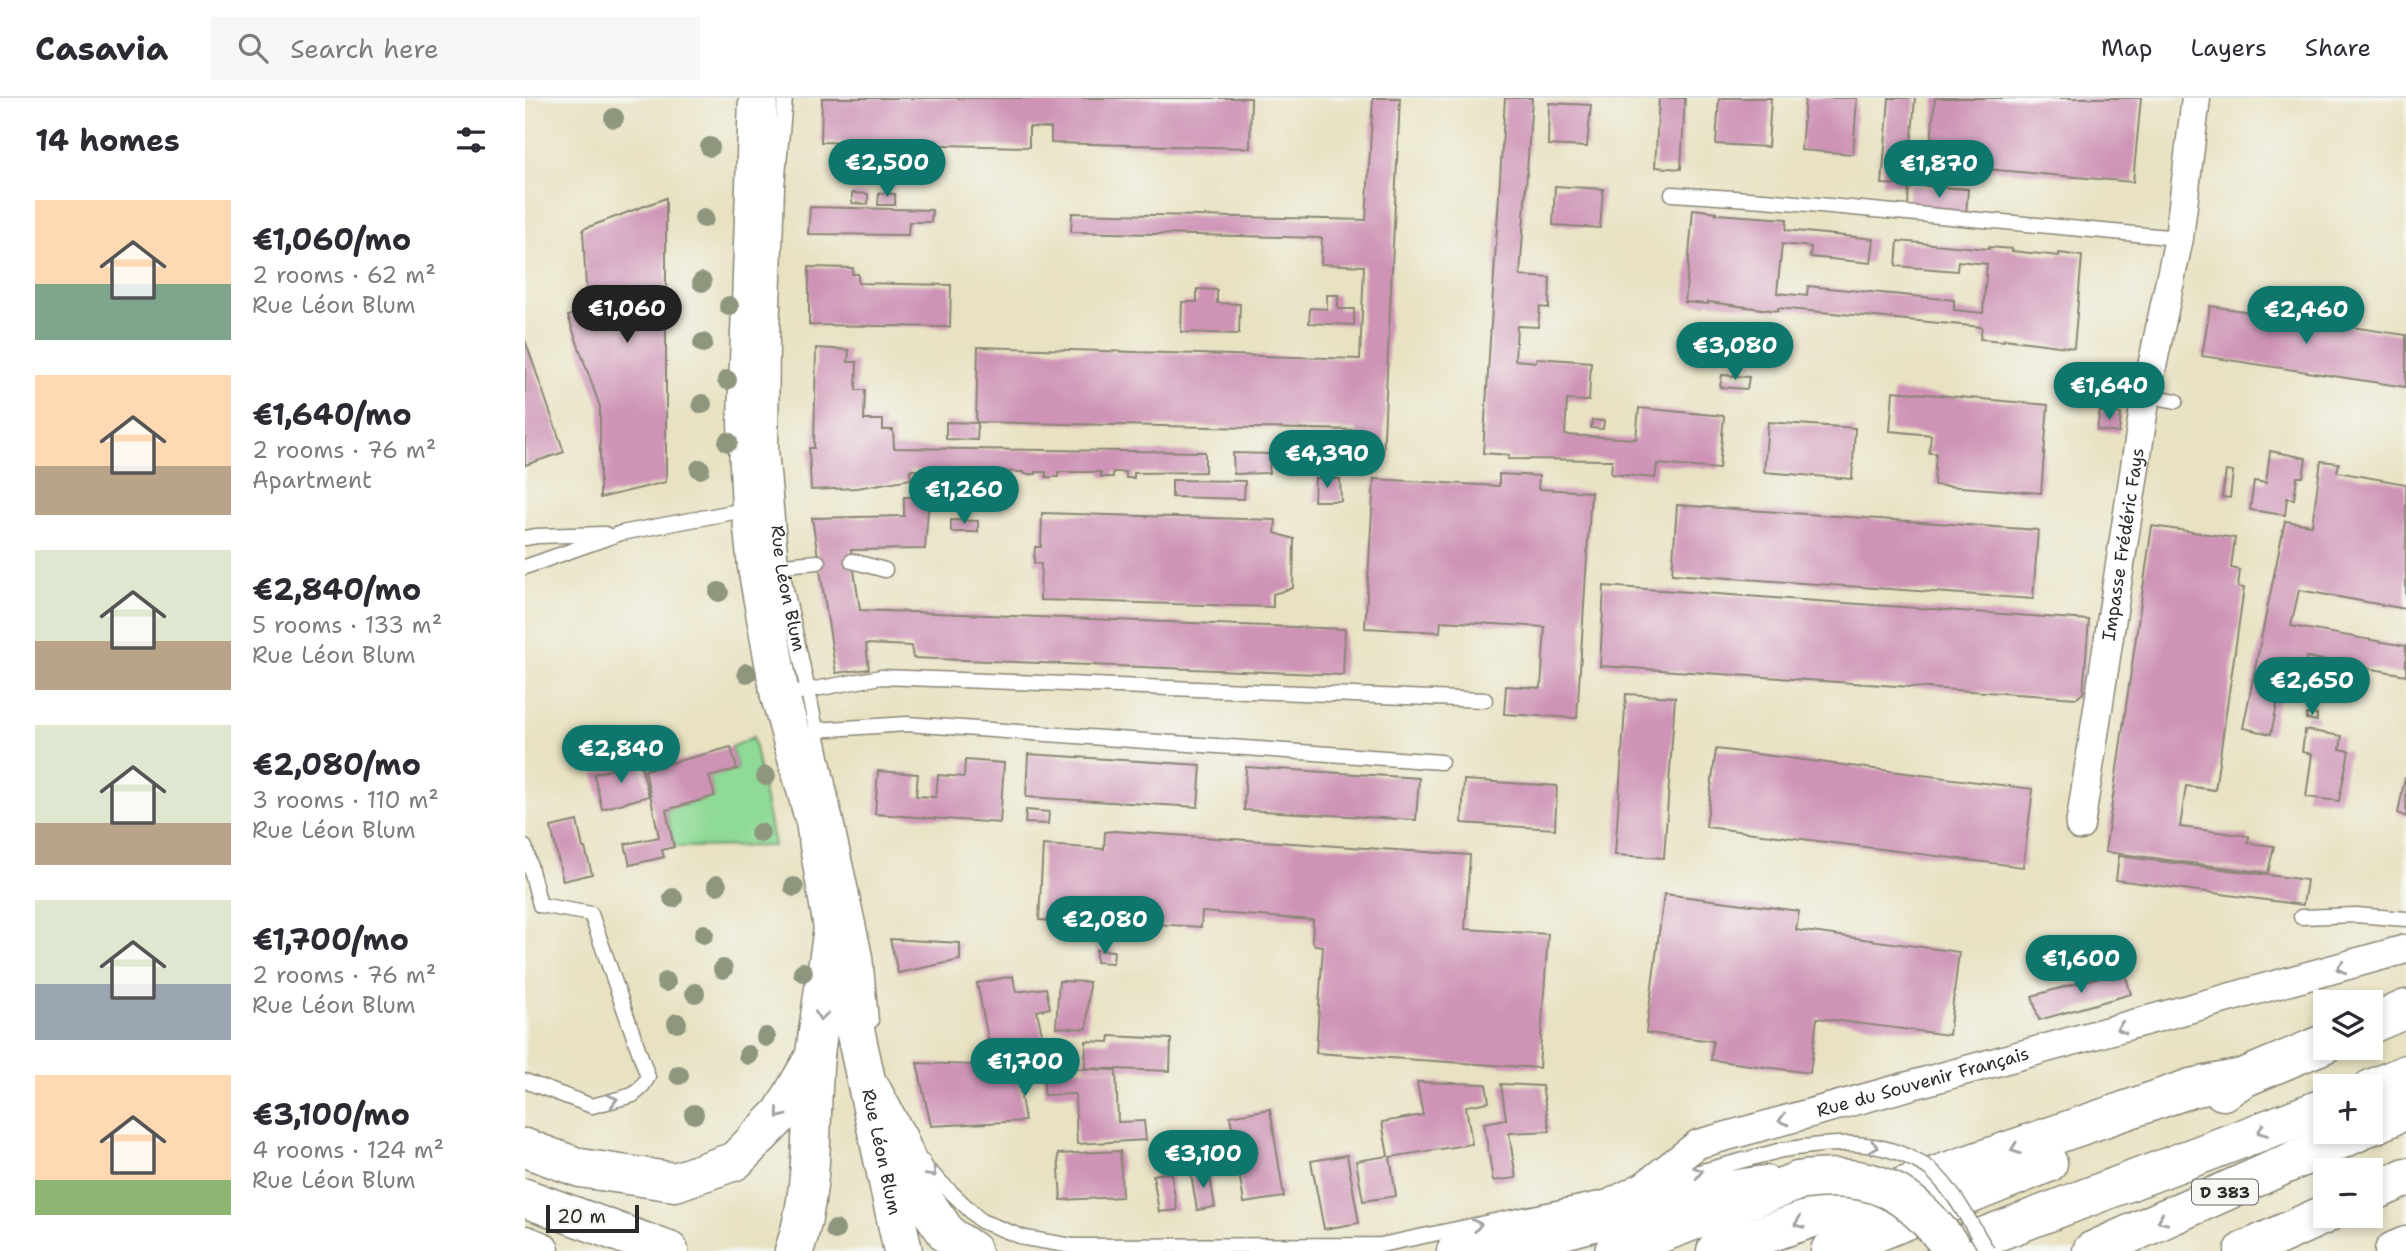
<!DOCTYPE html>
<html lang="en">
<head>
<meta charset="utf-8">
<style>
	body { margin:0; font-family:"Shantell Sans",sans-serif; background:#f7f7f7; color:#2b2b33; height:100vh; display:flex; flex-direction:column; font-size:26px; white-space:nowrap }
	* { box-sizing:border-box; margin:0 }
	p { font-size:23px; color:#7c7c81 }
	.icon { flex:none; width:38px; height:38px; fill:none; stroke:currentColor; stroke-width:2; stroke-linecap:round; stroke-linejoin:round }
	.map { position:relative; flex:1; overflow:hidden }
	.details { display:flex; flex-direction:column; background:#fff; width:525px }
	.details>* { flex:none }
	.fabs { position:absolute; left:1788px; top:892px; display:grid; gap:14px }
	.fabs a { display:grid; place-items:center; width:70px; height:70px; border-radius:0px; background:#fff; box-shadow:0 4px 10px #0003; font-size:35px }
	.scale { position:absolute; left:21px; bottom:18px; width:93px; box-sizing:border-box; padding-left:7px; border:4px solid #2b2b2b; border-top:0; font-size:19px; line-height:24px; white-space:nowrap; color:#2b2b2b; -webkit-text-stroke:5px #f6f6f2; paint-order:stroke }
	.price { position:absolute; translate:-50% -60px; padding:0 16px; border-radius:24px; background:#0f766e; color:#fff; font-size:23px; line-height:46px; filter:drop-shadow(0 2px 4px #0008) }
	.price::after { content:''; position:absolute; left:50%; top:42px; width:21px; height:16px; margin-left:-10px; background:inherit; clip-path:polygon(0 0,100% 0,50% 100%) }
	.price.active { background:#222; color:#fff }
	ul { padding:0; list-style:none }
	li { display:flex; align-items:center; gap:21px; height:175px; padding:0 35px }
	li span { display:grid; place-items:center; flex:none; width:196px; height:140px; border-radius:0px; color:#555 }
	li>.icon { margin-inline-start:auto }
	span .icon { width:84px; height:84px; fill:#fffc; stroke-width:1 }
	li b { font-size:30px }
	h2 { display:flex; justify-content:space-between; align-items:center; height:84px; padding:0 35px; font-size:30px }
	header { display:flex; align-items:center; gap:42px; box-sizing:border-box; height:98px; padding:0 35px; background:#fff; border-bottom:2px solid #e1e1e2 }
	header strong { font-size:33px }
	nav { display:flex; gap:38px; margin-inline-start:auto; font-size:24px }
	.search { width:490px; height:63px; background:#f7f7f7; display:flex; align-items:center; gap:18px; box-sizing:border-box; padding:0 24px; border-radius:0px; color:#7c7c81; font-size:26px }
	main { display:flex; flex:1; min-height:0 }
	.map>svg:first-child { display:block }
	.green { fill:#8fda96; stroke:#5d8260; stroke-width:2 }
	.building { fill:#ce93b5 }
	.lines { fill:none; stroke-linecap:round; stroke-linejoin:round }
	.lane-casing { stroke:#8a8676; stroke-width:17 }
	.street-casing { stroke:#8a8676; stroke-width:31 }
	.secondary-casing { stroke:#8a8676; stroke-width:41 }
	.highway-casing { stroke:#8a8676; stroke-width:41 }
	.lane { stroke:#fff; stroke-width:14 }
	.street { stroke:#fff; stroke-width:28 }
	.secondary { stroke:#fff; stroke-width:38 }
	.highway { stroke:#fff; stroke-width:38 }
	.lane-bridge-casing { stroke:#8a8676; stroke-width:17; stroke-linecap:butt }
	.secondary-bridge-casing { stroke:#8a8676; stroke-width:41; stroke-linecap:butt }
	.lane-bridge { stroke:#fff; stroke-width:14 }
	.secondary-bridge { stroke:#fff; stroke-width:38 }
	.tree { fill:#8e967e }
	.oneway { stroke:#a0a0a0 }
	.labels { text-anchor:middle; dominant-baseline:central; stroke-width:6; stroke-linejoin:round; paint-order:stroke }
	.shield { fill:#f6f6f2; stroke:#686867; stroke-width:2 }
	.shield-label { font-size:16px; font-weight:bold; fill:#2b2b2b }
	.street-label { font-size:18px; fill:#2b2b2b; stroke:#f6f6f2 }
</style>
</head>
<body>
<header>
<strong>Casavia</strong>
<div class="search"><svg class="icon" aria-label="search" viewBox="0 0 24 24"><circle cx="10" cy="10" r="6"/><path d="M15 15l6 6"/></svg>Search here</div>
<nav><a>Map</a><a>Layers</a><a>Share</a></nav>
</header>
<main>
<section class="details">
<h2>14 homes<svg class="icon" aria-label="filters" viewBox="0 0 24 24"><path d="M4 7h16M4 17h16"/><circle cx="9" cy="7" r="2"/><circle cx="15" cy="17" r="2"/></svg></h2>
<ul>
<li><span style="background:linear-gradient(#ffd9b3 60%,#7fa58c 0)"><svg class="icon" aria-label="home" viewBox="0 0 24 24"><path d="M3 11l9-7 9 7M6 9v11h12V9"/></svg></span><div><b>€1,060/mo</b><p>2 rooms · 62 m²</p><p>Rue Léon Blum</p></div></li>
<li><span style="background:linear-gradient(#ffd9b3 65%,#b9a48a 0)"><svg class="icon" aria-label="home" viewBox="0 0 24 24"><path d="M3 11l9-7 9 7M6 9v11h12V9"/></svg></span><div><b>€1,640/mo</b><p>2 rooms · 76 m²</p><p>Apartment</p></div></li>
<li><span style="background:linear-gradient(#dfe7d0 65%,#b9a48a 0)"><svg class="icon" aria-label="home" viewBox="0 0 24 24"><path d="M3 11l9-7 9 7M6 9v11h12V9"/></svg></span><div><b>€2,840/mo</b><p>5 rooms · 133 m²</p><p>Rue Léon Blum</p></div></li>
<li><span style="background:linear-gradient(#dfe7d0 70%,#b9a48a 0)"><svg class="icon" aria-label="home" viewBox="0 0 24 24"><path d="M3 11l9-7 9 7M6 9v11h12V9"/></svg></span><div><b>€2,080/mo</b><p>3 rooms · 110 m²</p><p>Rue Léon Blum</p></div></li>
<li><span style="background:linear-gradient(#dfe7d0 60%,#9aa5b1 0)"><svg class="icon" aria-label="home" viewBox="0 0 24 24"><path d="M3 11l9-7 9 7M6 9v11h12V9"/></svg></span><div><b>€1,700/mo</b><p>2 rooms · 76 m²</p><p>Rue Léon Blum</p></div></li>
<li><span style="background:linear-gradient(#ffd9b3 75%,#8fb573 0)"><svg class="icon" aria-label="home" viewBox="0 0 24 24"><path d="M3 11l9-7 9 7M6 9v11h12V9"/></svg></span><div><b>€3,100/mo</b><p>4 rooms · 124 m²</p><p>Rue Léon Blum</p></div></li>
</ul>
</section>
<div class="map">
<svg width="1881" height="1153" viewBox="0 0 1881 1153">
	<rect width="100%" height="100%" fill="#f6f6f2"/>
	<filter id="ink" filterUnits="userSpaceOnUse"><feTurbulence type="fractalNoise" baseFrequency=".0143" numOctaves="2"/><feDisplacementMap in="SourceGraphic" scale="14" xChannelSelector="R" yChannelSelector="G"/><feConvolveMatrix kernelMatrix="1 2 1 2 8 2 1 2 1" color-interpolation-filters="sRGB"/></filter>
	<filter id="wash" filterUnits="userSpaceOnUse"><feTurbulence type="fractalNoise" baseFrequency=".00686" numOctaves="4" result="noise"/><feDisplacementMap in="SourceGraphic" scale="28" xChannelSelector="R" yChannelSelector="G"/><feGaussianBlur stdDeviation="1.57" result="paint"/><feColorMatrix in="noise" values="0 0 0 0 0 0 0 0 0 0 0 0 0 0 0 0 0 1.4 0 .05"/><feComposite in="paint" operator="in"/></filter>
	<g filter="url(#wash)">
		<rect width="100%" height="100%" fill="#e8e2c2"/>
		<path class="green" d="M228 639 249 748 149 749 141 712 189 698 184 679 212 671 206 649Z"/>
		<g id="blocks">
			<g class="building">
				<path d="M297 0H726L725 50 526 45V30L504 29V49L296 44Z"/>
				<path d="M848 0H875L858 359H830L832 332 451 324 453 249 835 261 839 168 796 166 797 140 546 134 547 115 841 122Z"/>
				<path d="M980 0H1007L995 178 1025 180 1024 210 1015 209 1013 229 992 228 990 262 1011 264 1012 260 1066 264 1064 303 1042 302 1040 337 1111 341 1114 310 1199 318 1194 371 1132 366 1130 380 1086 376 1087 362 983 361 984 357 958 355Z"/>
				<path d="M1134 0H1160L1156 71 1130 69Z"/>
				<path d="M1194 0H1246L1243 49 1191 46Z"/>
				<path d="M1280 0H1332L1328 56 1276 52Z"/>
				<path d="M1364 0H1390L1383 87 1357 86Z"/>
				<path d="M1410 0H1616L1608 84 1404 66Z"/>
				<path d="M1024 5 1066 7 1062 49 1023 47Z"/>
				<path d="M1384 87 1443 91 1441 118 1403 116V110L1383 108Z"/>
				<path d="M1030 88 1078 91 1075 130 1028 127Z"/>
				<path d="M327 95 343 96V106L327 105Z"/>
				<path d="M354 95 370 96V107H353Z"/>
				<path d="M141 100V384L75 400V309L43 218 62 211 58 131Z"/>
				<path d="M285 109 407 112 406 124H384L383 137 283 136Z"/>
				<path d="M1168 111 1191 114V116L1262 121 1261 132 1349 141 1346 165 1285 159 1286 149 1257 146 1252 195 1282 198 1283 188 1429 202V212L1458 215 1462 166 1433 163 1432 173 1371 168 1373 143 1464 151V149L1487 151V153L1534 158V155L1557 158 1549 250 1479 241V243L1455 241 1457 229 1253 210V213L1183 204V206L1160 204Z"/>
				<path d="M284 169 328 170 327 176H333V185L426 187 425 229 284 227Z"/>
				<path d="M672 191 692 192V205L715 206 714 236 656 234 657 204H672Z"/>
				<path d="M802 197H813V211H829V227L784 225 785 210 802 211Z"/>
				<path d="M1685 208 1881 237V289L1677 258Z"/>
				<path d="M0 242 39 354 0 367Z"/>
				<path d="M291 250 324 252 323 264H332L331 292H340L339 322H358V332H368L369 350 680 354V374L609 375V380H601V374H588V379H576V374H533V379H521V374H511V376H499V374L385 372 386 381 332 390 286 392 284 350H289Z"/>
				<path d="M1197 277 1224 279 1222 291 1195 289Z"/>
				<path d="M1368 293 1523 307 1516 395 1409 387 1411 355H1404L1406 337 1365 333Z"/>
				<path d="M1575 313 1596 316 1594 335 1572 332Z"/>
				<path d="M1067 322 1079 323 1078 331 1066 330Z"/>
				<path d="M421 324 453 325 452 342 421 341Z"/>
				<path d="M1243 324 1330 330 1327 381 1239 374Z"/>
				<path d="M1745 353 1781 360 1778 379H1772L1769 401 1762 400 1760 417 1725 412 1729 383 1741 385Z"/>
				<path d="M708 355 745 356 744 375 709 376Z"/>
				<path d="M769 357 830 359 829 377 768 374Z"/>
				<path d="M1796 363 1814 365 1812 374 1881 386V511L1774 492 1766 528 1881 548V577L1781 559 1775 587 1757 583 1746 636 1718 630 1760 423 1787 427Z"/>
				<path d="M1701 373 1708 374 1705 400 1697 399Z"/>
				<path d="M974 376 1014 378 1013 391 1066 394 1052 620 979 616 981 588 1016 590 1020 529 916 523 915 534 840 530 849 381 974 388Z"/>
				<path d="M790 380 815 381 816 403H789Z"/>
				<path d="M647 382 720 383 719 401 647 399Z"/>
				<path d="M379 399H404L400 451 326 452 335 512 820 531 818 577 388 560 386 548 341 546 344 571 311 575 287 420 379 418Z"/>
				<path d="M1152 407 1513 432 1508 501 1147 476Z"/>
				<path d="M517 415 751 422 750 435 769 441 768 490 748 496V509L515 502 516 466 509 465 510 449H516Z"/>
				<path d="M426 422 453 423V434H426Z"/>
				<path d="M1627 428 1710 440 1706 470 1715 472 1713 489 1719 490 1690 692 1661 688 1655 729 1724 738 1723 745 1749 748 1743 775 1580 754Z"/>
				<path d="M1079 488 1564 522 1558 595 1552 600 1075 568Z"/>
				<path d="M1101 596 1150 599 1139 760 1090 757Z"/>
				<path d="M1782 616 1792 617V623L1781 621Z"/>
				<path d="M1780 632 1817 638 1815 651 1824 653 1814 703 1781 699 1787 656 1777 654Z"/>
				<path d="M206 649 212 671 184 679 190 698 141 712 149 749 137 752 139 759 105 767 100 746 134 739 120 672Z"/>
				<path d="M1191 651 1508 691 1498 769 1181 729Z"/>
				<path d="M503 656 676 667 673 709 501 699Z"/>
				<path d="M440 662 479 665 475 725 350 716 353 673 393 676 391 698 411 699 413 677 439 679Z"/>
				<path d="M115 664 124 698 77 711 69 676Z"/>
				<path d="M721 669 894 680 891 722 719 712Z"/>
				<path d="M1880 680H1881V719L1873 715Z"/>
				<path d="M939 682 1032 688 1030 731 937 725Z"/>
				<path d="M501 712 524 714 523 726 500 725Z"/>
				<path d="M52 723 58 750H60L67 776 38 783 26 729Z"/>
				<path d="M589 733 945 757 940 831 1023 836 1014 970 791 955 798 848 790 847 787 843 788 822 677 814 676 829 584 823V827L514 822 518 747 579 751 580 734Z"/>
				<path d="M1594 758 1782 782 1778 807 1591 782Z"/>
				<path d="M1139 796 1274 813 1271 832 1434 854 1424 937 1292 920 1285 975 1186 962 1188 943 1121 935Z"/>
				<path d="M365 841 435 845V862L373 875Z"/>
				<path d="M571 852 589 853 588 865 571 864Z"/>
				<path d="M1599 872 1606 896 1514 922 1507 898Z"/>
				<path d="M488 878 491 894 521 890 525 910 512 913 518 940 465 950 452 885Z"/>
				<path d="M534 883 564 884 562 931 531 929Z"/>
				<path d="M585 938 646 941 645 973 560 970 561 943 584 944Z"/>
				<path d="M392 965 591 972 593 1024 619 1023 621 1042 552 1046 550 996 519 997V976L492 975 500 1023 406 1028Z"/>
				<path d="M892 984 961 986 964 1004 941 1008 947 1046 865 1059 871 1098 838 1103 831 1063 863 1058 857 1024 898 1017Z"/>
				<path d="M976 986 1017 988 1025 1033 984 1035 991 1080 968 1083 959 1025 981 1021Z"/>
				<path d="M745 1011 759 1099 719 1105 705 1018Z"/>
				<path d="M595 1053 597 1099 536 1102 533 1056Z"/>
				<path d="M822 1057 834 1125 799 1131 786 1063Z"/>
				<path d="M684 1073 690 1109 672 1112 666 1076Z"/>
				<path d="M646 1074 652 1112 634 1114 628 1077Z"/>
			</g>
		</g>
	</g>
	<g filter="url(#ink)">
		<use href="#blocks" fill-opacity="0" stroke="#8a8676" stroke-width="2"/>
		<g class="lines">
			<defs>
				<g id="lane">
					<path id="s1" d="M260 0 252 89 247 239 246 351 256 468 340 858 346 923"/>
					<path d="M1147 96 1239 102 1654 140"/>
					<path d="M1621 297 1651 303"/>
					<path d="M0 440 12 438 80 436"/>
					<path d="M327 463 360 472"/>
					<path d="M247 468 293 464"/>
					<path d="M0 469 96 435 225 411"/>
					<path d="M274 594 356 579 960 602"/>
					<path d="M290 632 382 626 916 664"/>
					<path d="M0 749 15 807 66 816 123 979 116 990 108 997 67 1008 0 983"/>
					<path d="M1776 819 1831 817 1881 821"/>
					<path d="M356 984 384 1037"/>
					<path d="M398 1064 401 1070 456 1123 500 1140 547 1148 856 1147 1079 1100"/>
					<path d="M1136 1084 1257 1052"/>
				</g>
				<g id="street">
					<path id="s2" d="M1555 728 1621 297 1654 140 1671 0"/>
					<path id="s3" d="M1076 1110 1119 1088 1173 1046 1881 851"/>
				</g>
				<g id="secondary">
					<path id="s4" d="M233 0 222 324 226 411 232 469 255 598 290 724 308 830 378 1153"/>
					<path d="M372 1039 397 1100 423 1137 447 1153"/>
					<path d="M931 1153 1020 1137 1170 1097 1240 1087"/>
				</g>
				<g id="highway">
					<path d="M1846 926 1881 911"/>
					<path d="M1846 991 1881 976"/>
					<path d="M1698 993 1718 980 1801 945"/>
					<path d="M1846 1028 1881 1012"/>
					<path d="M0 1050 55 1070 150 1084 210 1063 257 1015 290 958"/>
					<path d="M1846 1095 1881 1079"/>
					<path d="M0 1100 144 1153"/>
					<path d="M0 1147 15 1153"/>
					<path d="M269 1153C291 1090 284 1022 290 957 295 915 302 872 308 830"/>
					<path d="M1089 1153 1273 1083"/>
					<path d="M1191 1153 1666 990 1718 980"/>
					<path d="M1305 1153 1523 1065"/>
					<path d="M1421 1153 1801 1009"/>
					<path d="M1567 1153 1833 1034"/>
					<path d="M1719 1153 1801 1116"/>
					<path d="M1869 1153 1881 1148"/>
				</g>
			</defs>
			<use href="#lane" class="lane-casing"/>
			<use href="#street" class="street-casing"/>
			<use href="#secondary" class="secondary-casing"/>
			<use href="#highway" class="highway-casing"/>
			<use href="#lane" class="lane"/>
			<use href="#street" class="street"/>
			<use href="#secondary" class="secondary"/>
			<use href="#highway" class="highway"/>
			<defs>
				<path id="lane-bridge" d="M1257 1052C1302 1045 1347 1039 1389 1062 1395 1065 1402 1068 1407 1073 1430 1094 1446 1126 1462 1153"/>
				<path id="secondary-bridge" d="M1273 1083C1349 1072 1385 1093 1429 1153"/>
			</defs>
			<use href="#lane-bridge" class="lane-bridge-casing"/>
			<use href="#secondary-bridge" class="secondary-bridge-casing"/>
			<use href="#lane-bridge" class="lane-bridge"/>
			<use href="#secondary-bridge" class="secondary-bridge"/>
		</g>
		<g class="tree">
			<circle cx="89" cy="20" r="10"/>
			<circle cx="185" cy="49" r="10"/>
			<circle cx="179" cy="120" r="10"/>
			<circle cx="177" cy="184" r="10"/>
			<circle cx="204" cy="208" r="10"/>
			<circle cx="178" cy="245" r="10"/>
			<circle cx="202" cy="282" r="10"/>
			<circle cx="177" cy="306" r="10"/>
			<circle cx="203" cy="344" r="10"/>
			<circle cx="175" cy="371" r="10"/>
			<circle cx="194" cy="494" r="10"/>
			<circle cx="222" cy="575" r="10"/>
			<circle cx="241" cy="678" r="10"/>
			<circle cx="235" cy="735" r="10"/>
			<circle cx="192" cy="787" r="10"/>
			<circle cx="269" cy="789" r="10"/>
			<circle cx="148" cy="800" r="10"/>
			<circle cx="179" cy="836" r="10"/>
			<circle cx="198" cy="871" r="10"/>
			<circle cx="278" cy="874" r="10"/>
			<circle cx="141" cy="884" r="10"/>
			<circle cx="170" cy="895" r="10"/>
			<circle cx="152" cy="925" r="10"/>
			<circle cx="241" cy="939" r="10"/>
			<circle cx="223" cy="957" r="10"/>
			<circle cx="154" cy="977" r="10"/>
			<circle cx="169" cy="1016" r="10"/>
			<circle cx="310" cy="1132" r="10"/>
		</g>
		<defs><path id="oneway-chevron" d="M-2-3.5L2.5 0L-2 3.5" fill="none" stroke-width="1.6" stroke-linecap="round" stroke-linejoin="round" transform="scale(1.75)"/></defs>
		<g class="oneway">
			<use href="#oneway-chevron" transform="translate(1816 870) rotate(165)"/>
			<use href="#oneway-chevron" transform="translate(296 918) rotate(98)"/>
			<use href="#oneway-chevron" transform="translate(1596 930) rotate(165)"/>
			<use href="#oneway-chevron" transform="translate(88 1002) rotate(-15)"/>
			<use href="#oneway-chevron" transform="translate(255 1016) rotate(129)"/>
			<use href="#oneway-chevron" transform="translate(1258 1022) rotate(164)"/>
			<use href="#oneway-chevron" transform="translate(1737 1033) rotate(159)"/>
			<use href="#oneway-chevron" transform="translate(1349 1049) rotate(11)"/>
			<use href="#oneway-chevron" transform="translate(1490 1051) rotate(161)"/>
			<use href="#oneway-chevron" transform="translate(1173 1074) rotate(-15)"/>
			<use href="#oneway-chevron" transform="translate(407 1075) rotate(47)"/>
			<use href="#oneway-chevron" transform="translate(1637 1122) rotate(156)"/>
			<use href="#oneway-chevron" transform="translate(1274 1125) rotate(161)"/>
			<use href="#oneway-chevron" transform="translate(952 1127) rotate(-12)"/>
		</g>
	</g>
	<g class="labels">
		<rect class="shield" x="1667" y="1081.5" width="66" height="25" rx="5"/>
		<g class="shield-label">
			<text x="1700" y="1094">D 383</text>
		</g>
		<g class="street-label">
			<text stroke="none"><textPath href="#s2" startOffset="285">Impasse Frédéric Fays</textPath></text>
			<text stroke="none"><textPath href="#s1" startOffset="492">Rue Léon Blum</textPath></text>
			<text stroke="none"><textPath href="#s3" startOffset="350">Rue du Souvenir Français</textPath></text>
			<text stroke="none"><textPath href="#s4" startOffset="1068">Rue Léon Blum</textPath></text>
		</g>
	</g>
</svg>
<div class="fabs">
<a><svg class="icon" aria-label="layers" viewBox="0 0 24 24"><path d="M12 4l9 5-9 5-9-5zM3 14l9 5 9-5"/></svg></a>
<a>+</a>
<a>−</a>
</div>
<div class="scale">20 m</div>
<b class="price" style="left:362px;top:101px">€2,500</b>
<b class="price" style="left:1414px;top:102px">€1,870</b>
<b class="price active" style="left:102px;top:247px">€1,060</b>
<b class="price" style="left:1781px;top:248px">€2,460</b>
<b class="price" style="left:1210px;top:284px">€3,080</b>
<b class="price" style="left:1584px;top:324px">€1,640</b>
<b class="price" style="left:802px;top:392px">€4,390</b>
<b class="price" style="left:439px;top:428px">€1,260</b>
<b class="price" style="left:1787px;top:619px">€2,650</b>
<b class="price" style="left:96px;top:687px">€2,840</b>
<b class="price" style="left:580px;top:858px">€2,080</b>
<b class="price" style="left:1556px;top:897px">€1,600</b>
<b class="price" style="left:500px;top:1000px">€1,700</b>
<b class="price" style="left:678px;top:1092px">€3,100</b>
</div>
</main>
</body>
</html>
